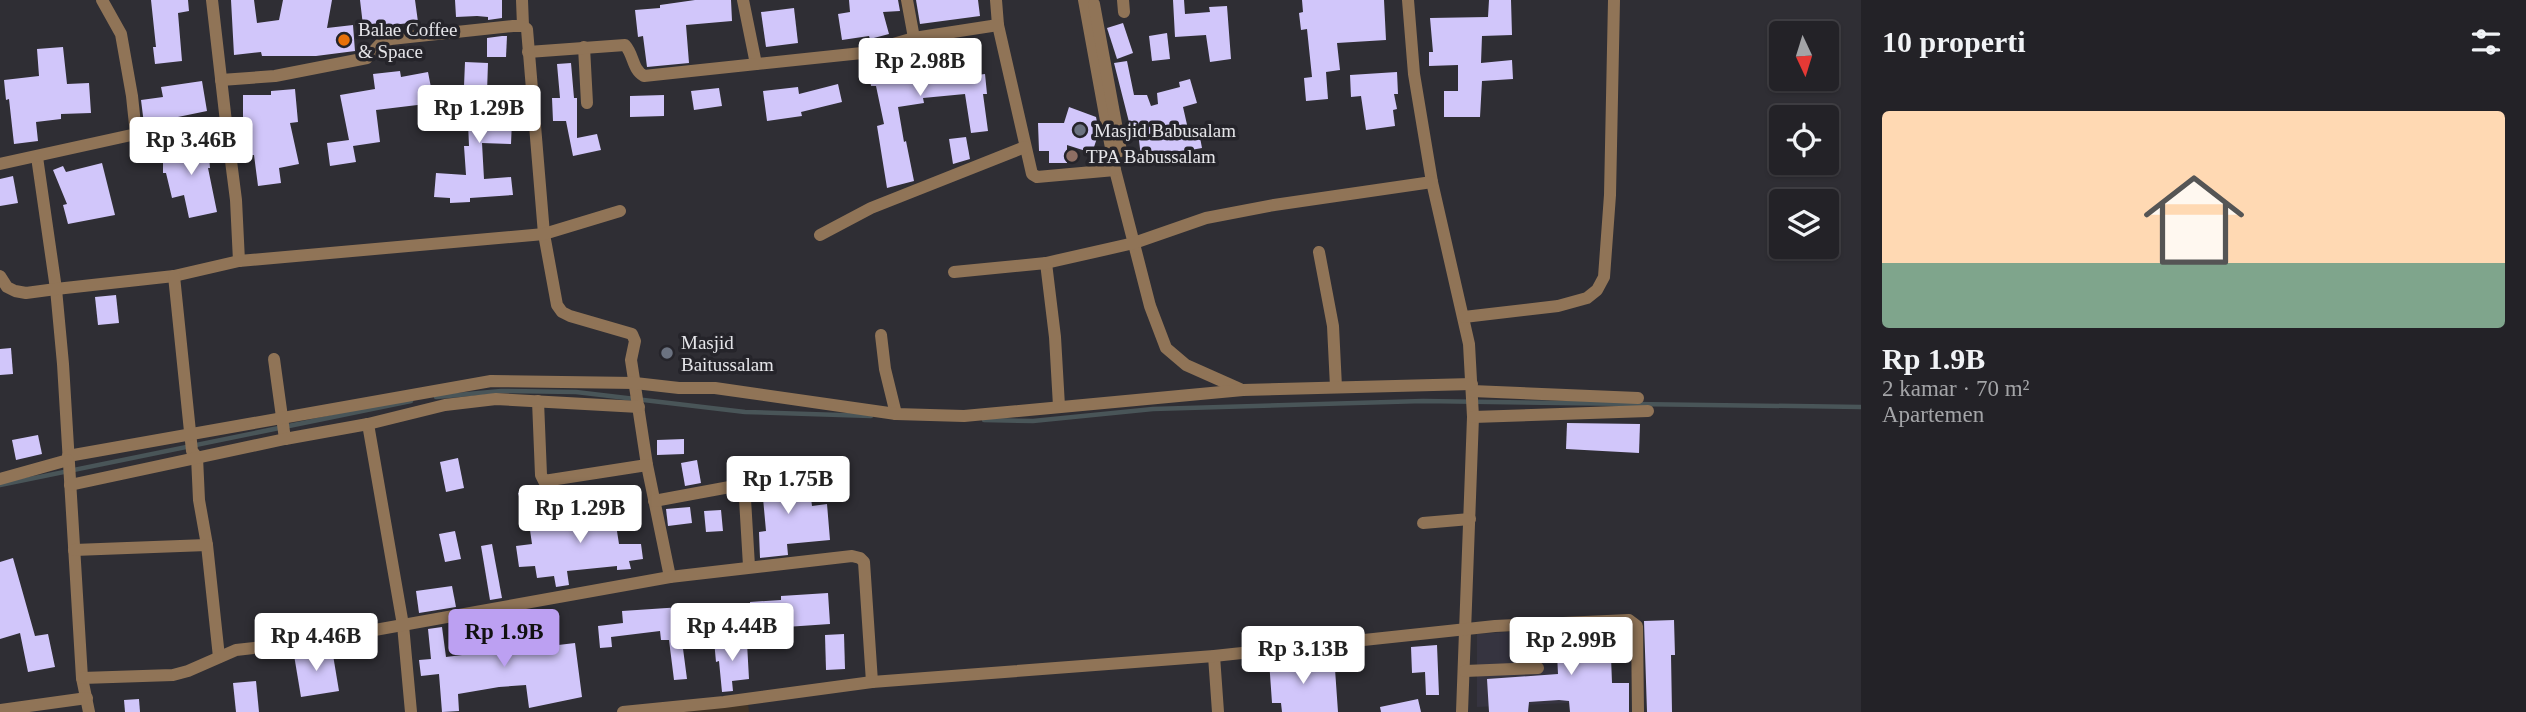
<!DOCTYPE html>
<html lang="id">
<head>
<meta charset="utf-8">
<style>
	body { margin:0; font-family:Georgia,serif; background:#2b2a2f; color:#f1f3f6; height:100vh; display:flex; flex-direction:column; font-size:26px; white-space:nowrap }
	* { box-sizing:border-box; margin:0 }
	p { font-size:23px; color:#a3a4a7 }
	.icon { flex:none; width:38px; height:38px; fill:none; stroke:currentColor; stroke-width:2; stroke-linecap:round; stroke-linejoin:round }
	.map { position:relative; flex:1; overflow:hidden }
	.drawer { display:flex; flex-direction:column; background:#232227; width:665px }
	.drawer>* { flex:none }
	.needle { width:46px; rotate:176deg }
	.buttons { position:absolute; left:1769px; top:21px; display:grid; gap:14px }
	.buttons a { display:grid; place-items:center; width:70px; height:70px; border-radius:7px; background:#232227; box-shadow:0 2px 5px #0004,0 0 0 2px #403f44; font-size:35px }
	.price { position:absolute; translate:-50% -60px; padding:0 16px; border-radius:7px; background:#fff; color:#222; font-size:23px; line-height:46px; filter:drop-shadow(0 2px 4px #0008) }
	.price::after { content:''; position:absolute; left:50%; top:42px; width:21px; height:16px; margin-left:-10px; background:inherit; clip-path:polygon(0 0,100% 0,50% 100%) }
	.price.selected { background:#bca0f2; color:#111 }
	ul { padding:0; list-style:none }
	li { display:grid; align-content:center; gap:14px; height:371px; padding:0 21px }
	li+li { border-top:2px solid #403f44 }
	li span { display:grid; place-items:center; height:217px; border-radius:7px; color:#555 }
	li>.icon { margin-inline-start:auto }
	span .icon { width:126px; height:126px; fill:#fffc; stroke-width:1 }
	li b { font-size:30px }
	h2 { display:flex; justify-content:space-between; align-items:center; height:84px; padding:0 21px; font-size:30px }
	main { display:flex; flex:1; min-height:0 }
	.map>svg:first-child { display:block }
	.built { fill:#363440 }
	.medical { fill:#413326 }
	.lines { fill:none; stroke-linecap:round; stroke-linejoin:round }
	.stream { stroke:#495558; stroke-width:4.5 }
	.building { fill:#d1c6fa }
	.street { stroke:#907457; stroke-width:12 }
	.food-dot { fill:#e8710a; stroke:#25242a; stroke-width:2.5 }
	.worship-dot { fill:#6b7280; stroke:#25242a; stroke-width:2.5 }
	.education-dot { fill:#8d6e63; stroke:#25242a; stroke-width:2.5 }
	.labels { text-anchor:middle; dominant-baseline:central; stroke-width:7; stroke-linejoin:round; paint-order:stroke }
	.poi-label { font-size:19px; fill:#e5e5e9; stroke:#25242a; text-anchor:start }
</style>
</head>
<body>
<main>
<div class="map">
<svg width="1861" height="712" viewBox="0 0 1861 712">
	<rect width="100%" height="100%" fill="#2f2e34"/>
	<path class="built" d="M1610 625 1612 701 1477 707V634Z"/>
	<path class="medical" d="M748 703 749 712H677Z"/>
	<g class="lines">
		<g class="stream">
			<path d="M436 397 501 391 576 392 745 412 871 416"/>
			<path d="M984 420 1033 421 1153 409 1423 401 1861 407"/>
			<path d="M0 485 411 401"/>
		</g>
	</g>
	<g class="building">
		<path d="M151 0H188L189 11 178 13 182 61 155 64 153 47H156Z"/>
		<path d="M231 0H254L257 23 279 20 283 0H332L327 28 353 25 355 51 316 56H262L261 52 234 55Z"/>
		<path d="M360 0H415L418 22 383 26 384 31 364 34Z"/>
		<path d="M455 0H502V18L488 20V17L477 16 456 17Z"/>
		<path d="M695 0H731L732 21 686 25 689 63 647 67 643 36 638 37 635 10 660 8V5Z"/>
		<path d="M849 0H898L900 11 883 12 889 34 870 39 869 36 842 40 838 14 850 12Z"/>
		<path d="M916 0H978L980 16 920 24Z"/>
		<path d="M1173 0H1184L1185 14 1210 12 1209 7 1227 6 1231 59 1210 62 1206 35 1175 37Z"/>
		<path d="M1302 0H1384L1386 40 1337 43 1340 70 1326 72 1328 99 1306 101 1304 78 1312 77 1307 29 1301 30 1299 13 1303 12Z"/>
		<path d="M1489 0H1511L1512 35 1482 36 1481 63 1512 60 1513 79 1482 81 1480 117H1444V91H1458V65L1429 66V52H1433L1430 18 1488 17Z"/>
		<path d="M794 8 798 43 766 47 761 12Z"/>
		<path d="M1123 23 1133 53 1117 59 1107 28Z"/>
		<path d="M1167 33 1170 59 1152 61 1149 36Z"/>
		<path d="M502 36H507L506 57H487V38Z"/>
		<path d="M954 42 956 66H959L960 77 985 74 987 94H983L988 131 971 133 965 94 923 98 924 103 898 107 904 142 906 141 914 181 887 188 877 126 884 124 876 86H871L868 64 895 61 894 53 916 47Z"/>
		<path d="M63 47 67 84 89 83 91 113 61 114V119L36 122 38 141 14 144 9 99 6 100 4 80 39 76 37 49Z"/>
		<path d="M1127 61 1134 95H1147L1151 106 1158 104 1157 93 1180 87 1179 82 1190 79 1197 103 1183 107 1188 129 1198 127 1202 148 1157 156 1158 163 1142 165 1137 124 1130 126 1114 63Z"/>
		<path d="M465 62 488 63 487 92H500L502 119 512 120 511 144 482 143 484 179 511 177 513 195 470 198V202L450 203V198L434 197 436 173 466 175 464 146H469L468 122H477L475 87 464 86Z"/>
		<path d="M571 63 574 98H577V138L597 134 601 150 573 156 566 121H553L552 98H560L557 64Z"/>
		<path d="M400 71 401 77 428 72 434 103 376 110 380 142 353 146 356 162 330 166 327 143 349 140 340 95 375 89 373 74Z"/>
		<path d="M1397 72 1398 94H1394L1397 109 1393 110 1395 126 1366 130 1361 96 1351 97 1350 75Z"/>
		<path d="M202 81 207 111 144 124 141 100 163 97 161 87Z"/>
		<path d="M838 84 842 102 801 112 802 116 767 121 763 91 798 87 799 94Z"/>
		<path d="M719 88 722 106 694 110 691 91Z"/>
		<path d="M295 89 298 122 290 123 299 164 279 168 281 183 258 186 254 155H248L246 130H243V95H271V91Z"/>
		<path d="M664 95V116L630 117V96Z"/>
		<path d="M1069 107 1096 117 1099 132 1092 153 1067 145V163H1049V151H1039L1038 123H1064Z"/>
		<path d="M202 135 206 157 209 156 210 168H208L217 212 189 218 184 195 172 198 166 173H163V154H185L182 139Z"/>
		<path d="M966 137 970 159 953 164 949 139Z"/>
		<path d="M102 163 115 215 68 224 63 205 67 204 53 170 63 166 66 172Z"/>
		<path d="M13 176 18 203 0 206V179Z"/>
		<path d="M116 295 119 323 98 325 95 297Z"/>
		<path d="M11 348 13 374 0 375V349Z"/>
		<path d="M1567 423 1640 424 1639 453 1566 449Z"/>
		<path d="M38 435 42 454 16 460 12 440Z"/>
		<path d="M684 439V454L657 455V440Z"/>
		<path d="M458 458 464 488 446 492 440 462Z"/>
		<path d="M771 459 776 492 782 491V493L810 491 812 506 827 504 830 540 787 544 788 555 760 558 759 532 766 531 762 487H755L753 462Z"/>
		<path d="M697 460 701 483 685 486 681 463Z"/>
		<path d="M563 487 568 504 524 514 518 493 535 489V492Z"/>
		<path d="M621 493 624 511 614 512 619 544H641L643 559 629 561 631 569 617 570V566L567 571 569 585 556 587 554 576 537 578 535 566 519 567 516 546 532 544 530 530 595 523 592 497Z"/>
		<path d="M690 507 692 523 668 526 666 509Z"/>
		<path d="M721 510 723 531 706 532 704 511Z"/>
		<path d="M455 531 461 559 445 562 439 534Z"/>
		<path d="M492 544 502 598 490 600 481 546Z"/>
		<path d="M13 558 35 636 48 634 55 667 28 672 20 633 0 639V562Z"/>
		<path d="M452 586 456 607 419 613 416 591Z"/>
		<path d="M828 593 830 624 771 628V633L752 634 750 602 781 600V596Z"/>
		<path d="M682 607 683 619 718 614V636L682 641 687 679 674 680 669 640H661L660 631 611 637 612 647 600 648 598 626 623 623 622 611Z"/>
		<path d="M1674 620 1675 655H1671L1672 712H1647L1644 621Z"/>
		<path d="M503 625 507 651 575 643 582 697 529 708 526 685 499 687 458 694 459 711 442 712 439 674 421 676 419 660 431 659 428 629 442 627 446 657 478 653 475 630Z"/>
		<path d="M1611 630V632L1628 631 1629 656 1611 657 1612 683H1629V712H1570L1569 701 1559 700 1529 702 1528 712H1489L1487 679 1558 674 1556 632Z"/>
		<path d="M844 634 845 669 826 670 825 635Z"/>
		<path d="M729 639 730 644 747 643 749 679 732 681 733 691 722 692 719 661 716 662 714 640Z"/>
		<path d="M1437 645 1439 695H1426L1425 672 1412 673 1411 647Z"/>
		<path d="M332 649 339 691 301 697 294 655Z"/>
		<path d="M1310 657 1311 670 1335 669 1338 712H1282L1281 703H1272L1269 660Z"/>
		<path d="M256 681 259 712H236L233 683Z"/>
		<path d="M139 699 140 712H125L124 700Z"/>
		<path d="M1418 699 1421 712H1381L1380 707Z"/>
	</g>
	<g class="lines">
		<g class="street">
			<path d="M102 0 121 34 132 96 136 134"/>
			<path d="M522 0 523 26"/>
			<path d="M743 0 756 64"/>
			<path d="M907 0 914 38"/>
			<path d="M996 0 998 25 1032 174 1037 177 1115 170 1150 306 1166 348 1186 365 1240 389"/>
			<path d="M1084 0 1115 170"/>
			<path d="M1123 0 1124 12"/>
			<path d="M1408 0 1414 74 1432 182 1469 344 1473 417 1462 712"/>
			<path d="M1094 4 1121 151 1112 153"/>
			<path d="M584 47 587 103"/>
			<path d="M528 52 625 45C634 55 632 69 644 76L862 53 914 38 998 25"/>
			<path d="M221 80 275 76 367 58 382 42 391 39 513 26H523L527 29 544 234 557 305 562 312 570 316 632 334 635 341 631 360 647 465 670 577"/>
			<path d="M226 122 236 200 239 261"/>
			<path d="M37 157 56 289 63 364 82 678 89 712"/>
			<path d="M0 164 136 134 226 122 212 0"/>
			<path d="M820 235 871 208 1025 147"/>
			<path d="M1319 252 1333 326 1336 387"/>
			<path d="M1046 263 1055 337 1059 406"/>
			<path d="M954 272 1046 263 1134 243 1206 218 1274 205 1432 182"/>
			<path d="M0 276 7 287 15 291 26 293 56 289 174 276 239 261 544 234 620 211"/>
			<path d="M174 276 192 451 197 457 199 500 207 545 219 657"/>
			<path d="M1464 317 1558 306 1587 298 1597 290 1604 277 1610 195 1614 0"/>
			<path d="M881 335 885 369 896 414"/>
			<path d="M274 359 285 439"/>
			<path d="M1472 391 1638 398"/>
			<path d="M538 401 541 475 544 481 647 465"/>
			<path d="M1473 417 1648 411"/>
			<path d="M368 424 403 625 411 712"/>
			<path d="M68 456 491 381 635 383 679 388H715L896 414 964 416 1243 390 1472 384"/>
			<path d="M0 479 68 460"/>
			<path d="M70 485 285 439 368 424 445 405 496 399 639 407"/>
			<path d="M654 501 735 486 743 495 745 499 749 566"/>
			<path d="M1423 523 1470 519"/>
			<path d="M74 550 207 545"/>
			<path d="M1214 656 1218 712"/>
			<path d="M1465 671 1538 668"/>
			<path d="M82 678 173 675 188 671 236 650 308 642 670 577 852 556 860 558 864 562 872 682"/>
			<path d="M0 710 87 698"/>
			<path d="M623 712 724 702 872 682 1214 656 1495 626 1629 620 1637 626 1638 712"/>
		</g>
	</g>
	<circle class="food-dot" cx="344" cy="40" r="7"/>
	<g class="worship-dot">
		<circle cx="1080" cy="130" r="7"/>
		<circle cx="667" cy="353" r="7"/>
	</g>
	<circle class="education-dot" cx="1072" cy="156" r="7"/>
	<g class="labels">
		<g class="poi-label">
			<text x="358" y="29">Balae Coffee<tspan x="358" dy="22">&amp; Space</tspan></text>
			<text x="1094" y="130">Masjid Babusalam</text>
			<text x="1086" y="156">TPA Babussalam</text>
			<text x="681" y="342">Masjid<tspan x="681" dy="22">Baitussalam</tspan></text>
		</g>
	</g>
</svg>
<div class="buttons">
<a><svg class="needle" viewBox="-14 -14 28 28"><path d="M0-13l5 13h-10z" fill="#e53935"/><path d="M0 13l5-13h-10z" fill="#a3a4a7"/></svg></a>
<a><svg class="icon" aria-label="locate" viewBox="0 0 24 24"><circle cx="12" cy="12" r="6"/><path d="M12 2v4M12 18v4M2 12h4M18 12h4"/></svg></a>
<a><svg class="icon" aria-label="layers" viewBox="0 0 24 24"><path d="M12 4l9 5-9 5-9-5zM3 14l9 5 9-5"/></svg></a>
</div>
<b class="price" style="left:920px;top:98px">Rp 2.98B</b>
<b class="price" style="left:479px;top:145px">Rp 1.29B</b>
<b class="price" style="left:191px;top:177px">Rp 3.46B</b>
<b class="price" style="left:788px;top:516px">Rp 1.75B</b>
<b class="price" style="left:580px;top:545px">Rp 1.29B</b>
<b class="price" style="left:732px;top:663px">Rp 4.44B</b>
<b class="price selected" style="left:504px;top:669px">Rp 1.9B</b>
<b class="price" style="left:316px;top:673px">Rp 4.46B</b>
<b class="price" style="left:1571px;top:677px">Rp 2.99B</b>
<b class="price" style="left:1303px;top:686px">Rp 3.13B</b>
</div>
<section class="drawer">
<h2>10 properti<svg class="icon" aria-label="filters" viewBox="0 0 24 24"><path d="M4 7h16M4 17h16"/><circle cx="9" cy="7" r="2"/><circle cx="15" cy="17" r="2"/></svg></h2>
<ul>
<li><span style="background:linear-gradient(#ffd9b3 70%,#7fa58c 0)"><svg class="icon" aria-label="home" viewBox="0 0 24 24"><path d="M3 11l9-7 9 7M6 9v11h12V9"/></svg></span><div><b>Rp 1.9B</b><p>2 kamar · 70 m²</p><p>Apartemen</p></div></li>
</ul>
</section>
</main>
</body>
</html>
